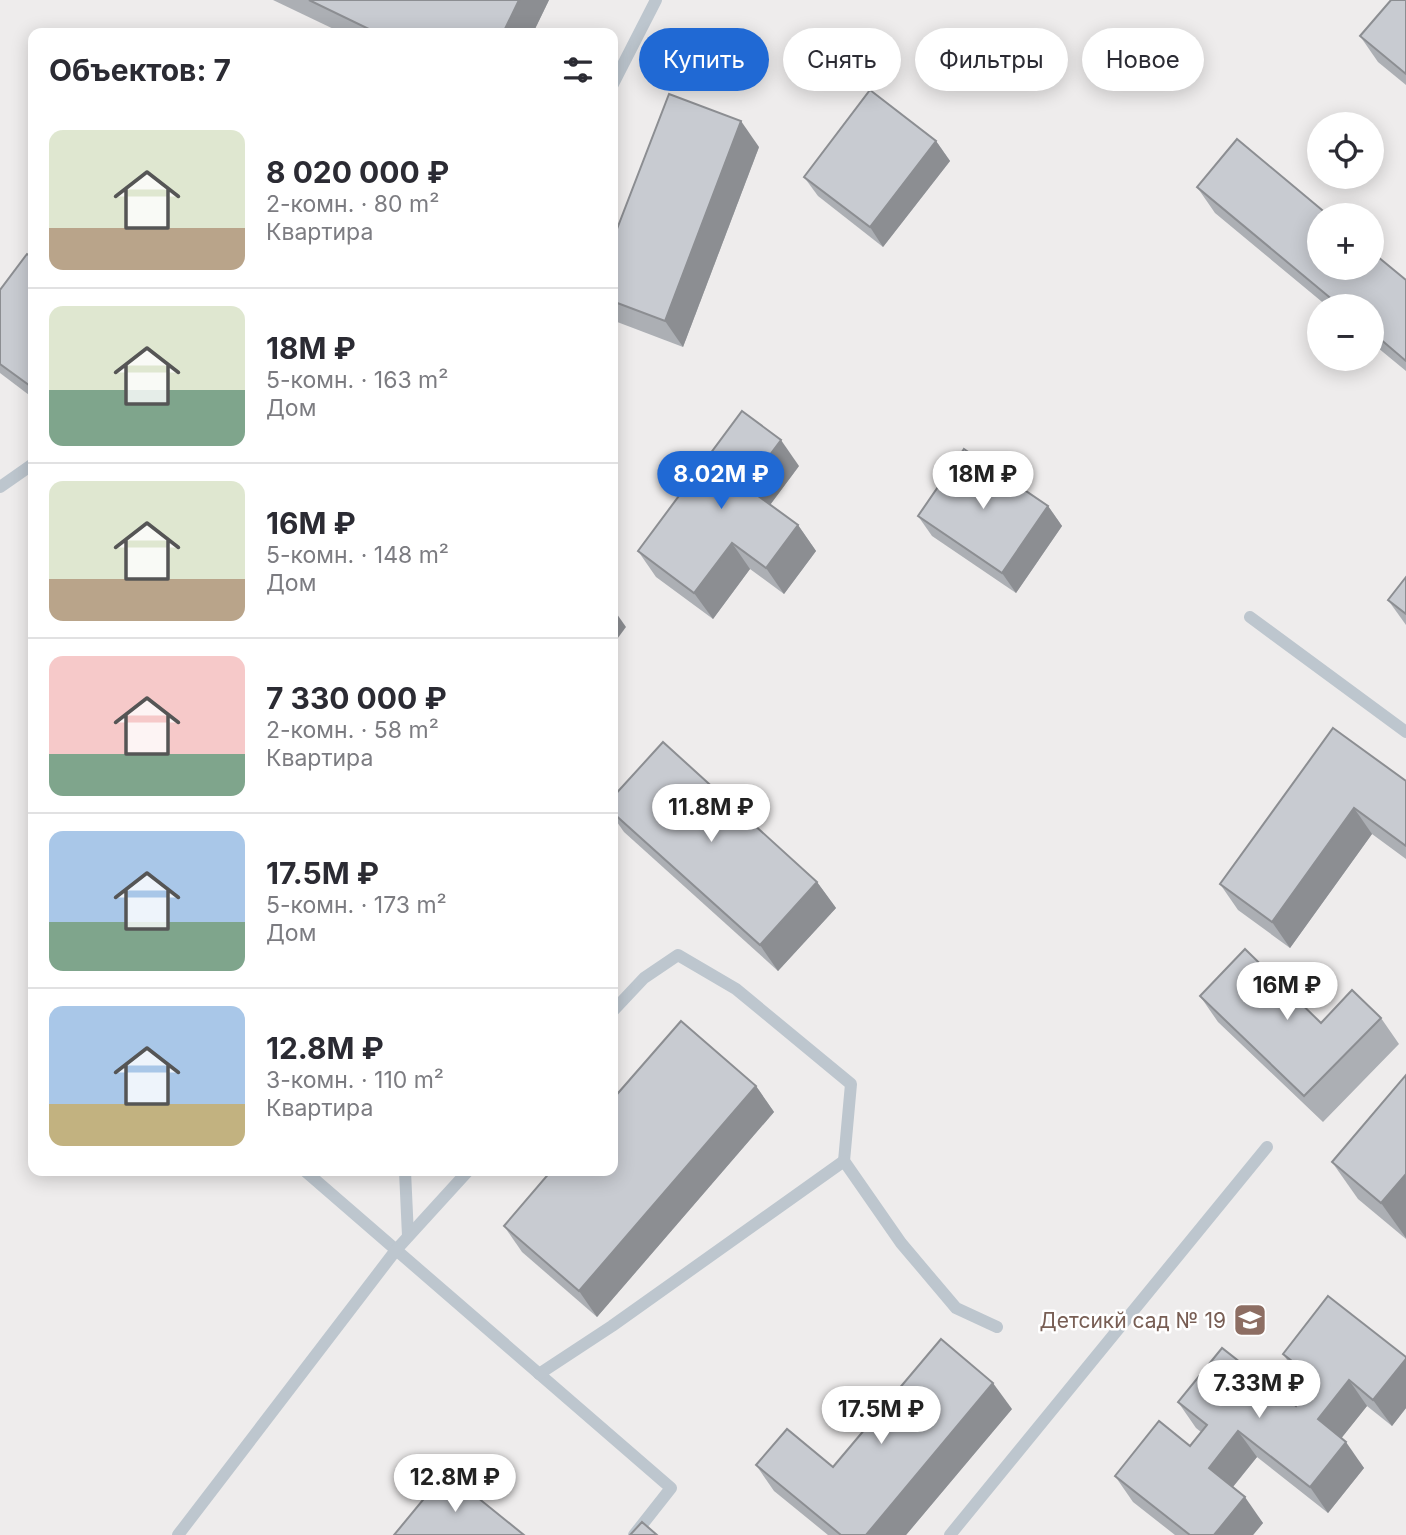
<!DOCTYPE html>
<html lang="ru">
<head>
<meta charset="utf-8">
<style>
	body { margin:0; font-family:Inter,sans-serif; background:#f2f2f3; color:#2b2b33; height:100vh; display:flex; flex-direction:column; font-size:26px; white-space:nowrap }
	* { box-sizing:border-box; margin:0 }
	p { font-size:23px; color:#7c7c81 }
	.icon { flex:none; width:38px; height:38px; fill:none; stroke:currentColor; stroke-width:2; stroke-linecap:round; stroke-linejoin:round }
	.map { position:relative; flex:1; overflow:hidden }
	.side { position:absolute; left:28px; top:28px; width:590px; height:1148px; display:flex; flex-direction:column; background:#fff; border-radius:14px; box-shadow:0 4px 18px #0003 }
	.side>* { flex:none }
	.top-card { position:absolute; left:639px; top:28px; width:662px; height:63px; display:flex; gap:14px }
	.fabs { position:absolute; left:1307px; top:112px; display:grid; gap:14px }
	.fabs a { display:grid; place-items:center; width:77px; height:77px; border-radius:50%; background:#fff; box-shadow:0 4px 18px #0003; font-size:35px }
	.price { position:absolute; translate:-50% -60px; padding:0 16px; border-radius:24px; background:#fff; color:#222; font-size:23px; line-height:46px; filter:drop-shadow(0 2px 4px #0008) }
	.price::after { content:''; position:absolute; left:50%; top:42px; width:21px; height:16px; margin-left:-10px; background:inherit; clip-path:polygon(0 0,100% 0,50% 100%) }
	.price.on { background:#2069d4; color:#fff }
	ul { padding:0; list-style:none }
	li { display:flex; align-items:center; gap:21px; height:175px; padding:0 21px }
	li+li { border-top:2px solid #e1e1e2 }
	li span { display:grid; place-items:center; flex:none; width:196px; height:140px; border-radius:14px; color:#555 }
	li>.icon { margin-inline-start:auto }
	span .icon { width:84px; height:84px; fill:#fffc; stroke-width:1 }
	li b { font-size:30px }
	h2 { display:flex; justify-content:space-between; align-items:center; height:84px; padding:0 21px; font-size:30px }
	.pill { padding:0 24px; border-radius:32px; background:#fff; box-shadow:0 4px 18px #0003; font-size:24px; line-height:63px }
	.pill.on { background:#2069d4; color:#fff }
	.map>svg:first-child { display:block }
	.lines { fill:none; stroke-linecap:round; stroke-linejoin:round }
	.lane { stroke:#bdc6ce; stroke-width:12 }
	.wall { fill:#acafb4 }
	.shaded-wall { fill:#8c8e92 }
	.building { fill:#c8cbd1; stroke:#8c8e92; stroke-width:2 }
	.labels { text-anchor:middle; dominant-baseline:central; stroke-width:5; stroke-linejoin:round; paint-order:stroke }
	.education-label { font-size:21px; fill:#785e54; stroke:#fff; text-anchor:end }
</style>
</head>
<body>
<div class="map">
<svg width="1406" height="1535" viewBox="0 0 1406 1535">
	<rect width="100%" height="100%" fill="#eeecec"/>
	<g class="lines">
		<g class="lane">
			<path d="M612 86 656 0"/>
			<path d="M0 487 33 464"/>
			<path d="M1250 617 1406 732"/>
			<path d="M612 1012 644 978 678 955 736 989 851 1084 844 1161"/>
			<path d="M305 1171 671 1488 634 1535"/>
			<path d="M405 1171 408 1236"/>
			<path d="M539 1374 612 1326 844 1161 901 1243 956 1308 997 1327"/>
			<path d="M178 1535 396 1250 468 1171"/>
			<path d="M950 1535 1267 1147"/>
		</g>
	</g>
	<g class="wall">
		<path d="M273 0H549L533 33H342Z"/>
		<path d="M1406 0V85L1378 62 1360 36Z"/>
		<path d="M936 141 950 161 883 247 818 196 804 177Z"/>
		<path d="M759 147 683 347 612 320V242Z"/>
		<path d="M1197 187 1406 280V371L1372 343V306H1327L1215 213Z"/>
		<path d="M33 258V398L0 373V290Z"/>
		<path d="M799 466 770 505 798 525 816 551 784 594 750 569 713 619 656 577 638 551Z"/>
		<path d="M1048 506 1062 526 1016 593 932 536 918 516Z"/>
		<path d="M1406 577V625L1388 600Z"/>
		<path d="M1333 728 1406 781V859L1372 834 1290 948 1238 910 1220 884Z"/>
		<path d="M612 798 817 882 836 908 778 971 624 832 612 815Z"/>
		<path d="M1200 996 1321 1023 1381 1018 1399 1044 1323 1122 1218 1022Z"/>
		<path d="M1406 1075V1239L1358 1199 1332 1162Z"/>
		<path d="M756 1086 774 1112 597 1317 522 1252 504 1226Z"/>
		<path d="M1283 1354 1406 1357V1408L1392 1426 1367 1406 1341 1438 1364 1468 1328 1513 1257 1457 1233 1487 1263 1523 1253 1535H1175L1133 1502 1115 1476 1190 1446 1201 1432 1196 1428 1178 1402 1296 1406 1311 1387 1301 1380Z"/>
		<path d="M1012 1409 906 1535H828L774 1491 756 1465 833 1467Z"/>
	</g>
	<g class="shaded-wall">
		<path d="M519 0H549L533 33H503Z"/>
		<path d="M741 121 759 147 683 347 665 321Z"/>
		<path d="M936 141 950 161 883 247 870 227Z"/>
		<path d="M781 440 799 466 764 513 746 487Z"/>
		<path d="M1048 506 1062 526 1016 593 1002 573Z"/>
		<path d="M798 525 816 551 784 594 766 568Z"/>
		<path d="M732 543 750 569 713 619 694 593Z"/>
		<path d="M612 607 626 627 612 646Z"/>
		<path d="M1354 808 1372 834 1290 948 1272 922Z"/>
		<path d="M817 882 836 908 778 971 760 945Z"/>
		<path d="M756 1086 774 1112 597 1317 579 1291Z"/>
		<path d="M1406 1174V1238L1381 1203Z"/>
		<path d="M1406 1359V1408L1392 1426 1373 1400Z"/>
		<path d="M1349 1380 1367 1406 1336 1445 1318 1419Z"/>
		<path d="M993 1383 1012 1409 906 1535H866Z"/>
		<path d="M1238 1431 1257 1457 1227 1494 1209 1468Z"/>
		<path d="M1346 1442 1364 1468 1328 1513 1310 1487Z"/>
		<path d="M1245 1497 1263 1523 1253 1535H1214Z"/>
	</g>
	<g class="building">
		<path d="M309 0H519L503 33H377Z"/>
		<path d="M1391 0H1406V74L1360 36Z"/>
		<path d="M870 90 936 141 870 227 804 177Z"/>
		<path d="M669 94 741 121 665 321 612 301V242Z"/>
		<path d="M1237 139 1328 215H1320V268H1372V252L1406 280V361L1372 332V306H1340L1197 187Z"/>
		<path d="M27 254 33 258V388L0 364V290Z"/>
		<path d="M742 411 781 440 746 487 798 525 766 568 732 543 694 593 638 551Z"/>
		<path d="M964 449 1048 506 1002 573 918 516Z"/>
		<path d="M1406 577V614L1388 600Z"/>
		<path d="M1333 728 1406 781V846L1354 808 1272 922 1220 884Z"/>
		<path d="M663 742 817 882 760 945 612 812V798Z"/>
		<path d="M1245 949 1321 1023 1352 990 1381 1018 1304 1096 1200 996Z"/>
		<path d="M681 1021 756 1086 579 1291 504 1226 551 1171H612V1100Z"/>
		<path d="M1406 1075V1174L1381 1203 1332 1162Z"/>
		<path d="M1328 1296 1406 1357V1359L1373 1400 1349 1380 1318 1419 1346 1442 1310 1487 1238 1431 1209 1468 1245 1497 1214 1535H1190L1115 1476 1159 1421 1190 1446 1207 1425 1178 1402 1222 1348 1296 1406 1316 1380 1283 1354Z"/>
		<path d="M941 1339 993 1383 866 1535H841L756 1465 787 1429 833 1467Z"/>
		<path d="M446 1472 524 1535H394Z"/>
		<path d="M642 1522 657 1535H630Z"/>
	</g>
	<defs>
		<symbol id="school-square" viewBox="-11 -11 22 22"><rect x="-9" y="-9" width="18" height="18" rx="4" fill="#8d6e63" stroke="#fff"/><path d="M0-5L7-2L0 1L-7-2ZM-4 1L0 2.5L4 1V4Q0 6-4 4Z" fill="#fff"/></symbol>
	</defs>
	<g fill-rule="evenodd">
		<use href="#school-square" x="1231" y="1301" width="38" height="38"/>
	</g>
	<g class="labels">
		<g class="education-label">
			<text x="1226" y="1320">Детсикй сад № 19</text>
		</g>
	</g>
</svg>
<div class="fabs">
<a><svg class="icon" aria-label="locate" viewBox="0 0 24 24"><circle cx="12" cy="12" r="6"/><path d="M12 2v4M12 18v4M2 12h4M18 12h4"/></svg></a>
<a>+</a>
<a>−</a>
</div>
<b class="price on" style="left:721px;top:511px">8.02M ₽</b>
<b class="price" style="left:983px;top:511px">18M ₽</b>
<b class="price" style="left:711px;top:844px">11.8M ₽</b>
<b class="price" style="left:1287px;top:1022px">16M ₽</b>
<b class="price" style="left:1259px;top:1420px">7.33M ₽</b>
<b class="price" style="left:881px;top:1446px">17.5M ₽</b>
<b class="price" style="left:455px;top:1514px">12.8M ₽</b>
<div class="top-card">
<a class="pill on">Купить</a>
<a class="pill">Снять</a>
<a class="pill">Фильтры</a>
<a class="pill">Новое</a>
</div>
<section class="side">
<h2>Объектов: 7<svg class="icon" aria-label="filters" viewBox="0 0 24 24"><path d="M4 7h16M4 17h16"/><circle cx="9" cy="7" r="2"/><circle cx="15" cy="17" r="2"/></svg></h2>
<ul>
<li><span style="background:linear-gradient(#dfe7d0 70%,#b9a48a 0)"><svg class="icon" aria-label="home" viewBox="0 0 24 24"><path d="M3 11l9-7 9 7M6 9v11h12V9"/></svg></span><div><b>8 020 000 ₽</b><p>2-комн. · 80 m²</p><p>Квартира</p></div></li>
<li><span style="background:linear-gradient(#dfe7d0 60%,#7fa58c 0)"><svg class="icon" aria-label="home" viewBox="0 0 24 24"><path d="M3 11l9-7 9 7M6 9v11h12V9"/></svg></span><div><b>18M ₽</b><p>5-комн. · 163 m²</p><p>Дом</p></div></li>
<li><span style="background:linear-gradient(#dfe7d0 70%,#b9a48a 0)"><svg class="icon" aria-label="home" viewBox="0 0 24 24"><path d="M3 11l9-7 9 7M6 9v11h12V9"/></svg></span><div><b>16M ₽</b><p>5-комн. · 148 m²</p><p>Дом</p></div></li>
<li><span style="background:linear-gradient(#f6c9c9 70%,#7fa58c 0)"><svg class="icon" aria-label="home" viewBox="0 0 24 24"><path d="M3 11l9-7 9 7M6 9v11h12V9"/></svg></span><div><b>7 330 000 ₽</b><p>2-комн. · 58 m²</p><p>Квартира</p></div></li>
<li><span style="background:linear-gradient(#a9c7e8 65%,#7fa58c 0)"><svg class="icon" aria-label="home" viewBox="0 0 24 24"><path d="M3 11l9-7 9 7M6 9v11h12V9"/></svg></span><div><b>17.5M ₽</b><p>5-комн. · 173 m²</p><p>Дом</p></div></li>
<li><span style="background:linear-gradient(#a9c7e8 70%,#c2b280 0)"><svg class="icon" aria-label="home" viewBox="0 0 24 24"><path d="M3 11l9-7 9 7M6 9v11h12V9"/></svg></span><div><b>12.8M ₽</b><p>3-комн. · 110 m²</p><p>Квартира</p></div></li>
</ul>
</section>
</div>
</body>
</html>
